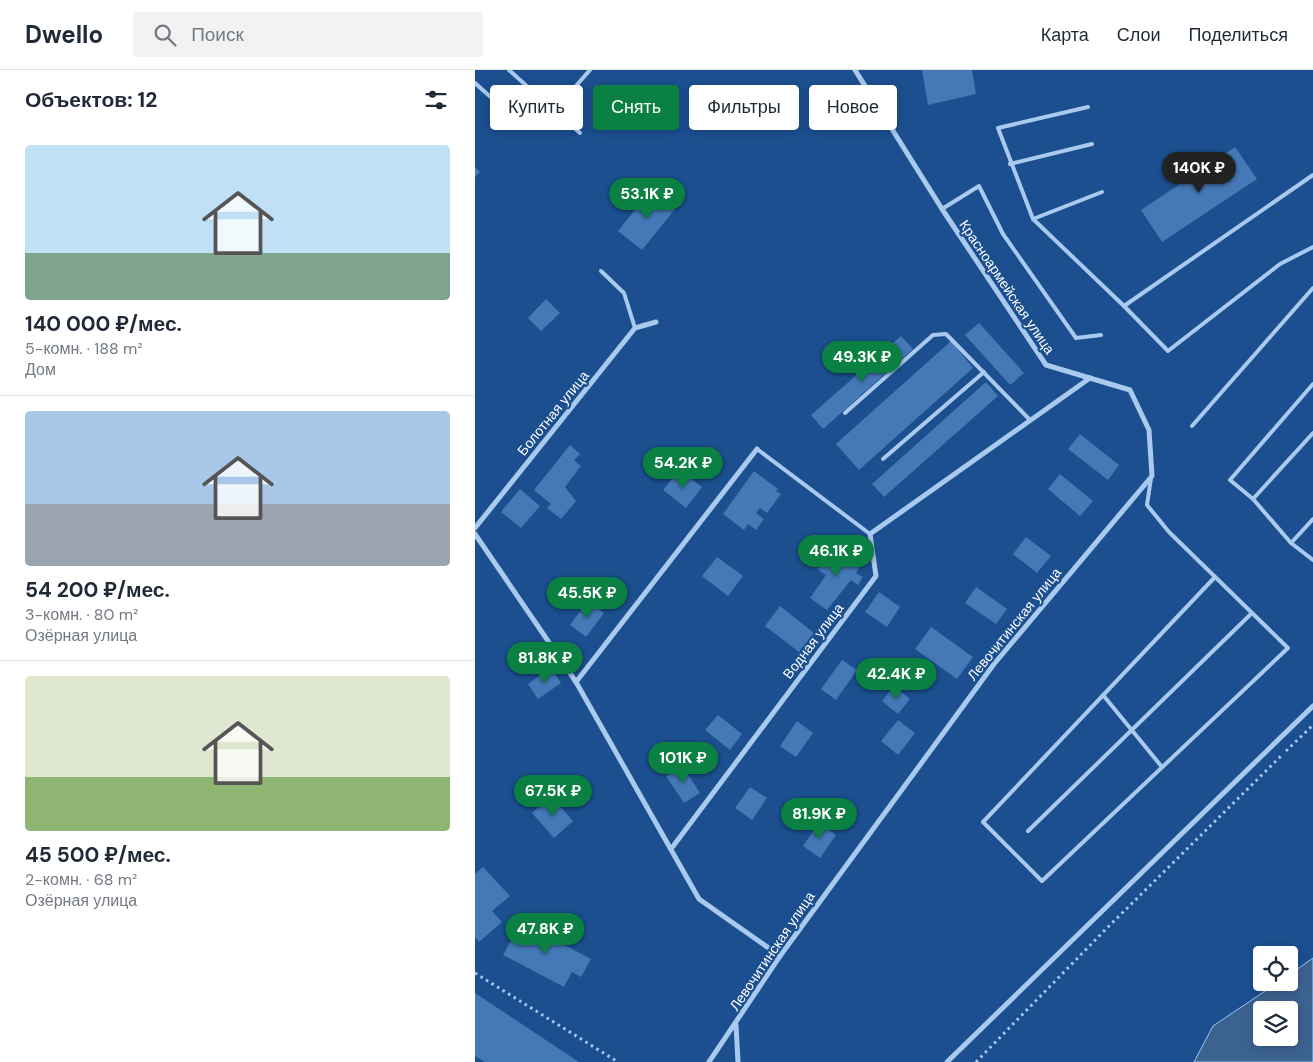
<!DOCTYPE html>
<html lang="ru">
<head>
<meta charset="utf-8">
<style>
	body { margin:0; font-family:"DM Sans",sans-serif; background:#f2f2f3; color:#1f2937; height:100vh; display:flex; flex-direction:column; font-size:19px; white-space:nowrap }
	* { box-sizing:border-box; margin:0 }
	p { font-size:16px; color:#747a83 }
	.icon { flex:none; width:28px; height:28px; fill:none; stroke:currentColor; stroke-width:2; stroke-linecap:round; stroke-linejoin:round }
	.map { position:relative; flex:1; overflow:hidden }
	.details { display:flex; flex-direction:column; background:#fff; width:475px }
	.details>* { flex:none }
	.hud { position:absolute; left:15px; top:15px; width:475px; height:45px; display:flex; gap:10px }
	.buttons { position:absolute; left:778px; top:876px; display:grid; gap:10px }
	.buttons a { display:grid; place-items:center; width:45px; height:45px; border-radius:5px; background:#fff; box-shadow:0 2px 8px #0003; font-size:25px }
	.price { position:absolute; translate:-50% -42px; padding:0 11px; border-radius:18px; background:#0b8043; color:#fff; font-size:16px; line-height:32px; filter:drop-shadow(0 1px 2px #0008) }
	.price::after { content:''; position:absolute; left:50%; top:30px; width:15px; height:11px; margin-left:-8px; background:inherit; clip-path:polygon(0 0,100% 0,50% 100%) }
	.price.on { background:#222; color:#fff }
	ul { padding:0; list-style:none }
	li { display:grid; align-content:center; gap:10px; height:265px; padding:0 25px }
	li+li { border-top:1px solid #e0e1e3 }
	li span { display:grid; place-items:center; height:155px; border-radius:5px; color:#555 }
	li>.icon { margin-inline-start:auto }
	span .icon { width:90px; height:90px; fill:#fffc; stroke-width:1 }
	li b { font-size:21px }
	h2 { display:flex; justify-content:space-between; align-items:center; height:60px; padding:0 25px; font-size:21px }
	.pill { padding:0 18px; border-radius:5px; background:#fff; box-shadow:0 2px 8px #0003; font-size:18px; line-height:45px }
	.pill.on { background:#0b8043; color:#fff }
	header { display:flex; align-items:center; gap:30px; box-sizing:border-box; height:70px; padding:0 25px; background:#fff; border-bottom:1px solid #e0e1e3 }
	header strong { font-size:24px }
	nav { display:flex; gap:28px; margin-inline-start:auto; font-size:18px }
	.search { width:350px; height:45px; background:#f2f2f3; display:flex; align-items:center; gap:12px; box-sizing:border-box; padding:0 18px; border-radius:5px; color:#747a83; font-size:19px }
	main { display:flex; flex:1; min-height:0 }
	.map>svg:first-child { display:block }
	.water { fill:#3c6290; stroke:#9cc4f0; fill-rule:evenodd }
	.building { fill:#4478b7 }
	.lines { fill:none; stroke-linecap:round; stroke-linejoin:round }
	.path { stroke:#a9c9ee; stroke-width:3; stroke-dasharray:2.5 4; stroke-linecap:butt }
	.service { stroke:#a9c9ee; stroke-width:4 }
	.minor { stroke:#a9c9ee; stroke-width:5 }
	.labels { text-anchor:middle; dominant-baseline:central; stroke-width:4.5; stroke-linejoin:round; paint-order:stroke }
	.street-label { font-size:14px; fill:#fff; stroke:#1b4f8f }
</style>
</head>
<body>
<header>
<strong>Dwello</strong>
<div class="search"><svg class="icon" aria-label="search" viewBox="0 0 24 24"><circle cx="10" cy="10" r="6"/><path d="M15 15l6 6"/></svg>Поиск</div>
<nav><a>Карта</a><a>Слои</a><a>Поделиться</a></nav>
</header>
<main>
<section class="details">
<h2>Объектов: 12<svg class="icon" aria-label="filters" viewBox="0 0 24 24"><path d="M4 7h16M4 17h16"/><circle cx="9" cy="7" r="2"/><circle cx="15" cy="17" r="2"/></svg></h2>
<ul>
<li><span style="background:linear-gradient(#bfe0f5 70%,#7fa58c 0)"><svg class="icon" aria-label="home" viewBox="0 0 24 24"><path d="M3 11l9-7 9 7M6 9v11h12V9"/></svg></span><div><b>140 000 ₽/мес.</b><p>5-комн. · 188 m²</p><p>Дом</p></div></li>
<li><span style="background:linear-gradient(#a9c7e8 60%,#9aa5b1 0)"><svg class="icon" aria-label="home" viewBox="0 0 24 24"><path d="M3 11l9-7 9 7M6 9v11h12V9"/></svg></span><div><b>54 200 ₽/мес.</b><p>3-комн. · 80 m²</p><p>Озёрная улица</p></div></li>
<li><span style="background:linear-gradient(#dfe7d0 65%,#8fb573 0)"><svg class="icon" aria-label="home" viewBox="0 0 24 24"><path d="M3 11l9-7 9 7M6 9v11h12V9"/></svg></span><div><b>45 500 ₽/мес.</b><p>2-комн. · 68 m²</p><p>Озёрная улица</p></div></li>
</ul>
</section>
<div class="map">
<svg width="838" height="992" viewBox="0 0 838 992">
	<rect width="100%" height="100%" fill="#1b4f8f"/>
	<path class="water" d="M838 888V992H719L738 956 802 913 814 912V905ZM786 940H814V968H786Z"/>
	<g class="building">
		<path d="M447 0H497L501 24 453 35Z"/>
		<path d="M760 77 782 109 687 172 666 140Z"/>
		<path d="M0 97 5 102 0 107Z"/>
		<path d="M176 120 200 139 167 180 143 161Z"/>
		<path d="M71 229 85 243 66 261 53 248Z"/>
		<path d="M504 253 549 303 535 315 490 265Z"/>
		<path d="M426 266 438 279 348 359 336 345Z"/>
		<path d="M476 271 498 298 384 400 361 374Z"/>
		<path d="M511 312 523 326 409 427 397 414Z"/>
		<path d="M605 364 644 395 633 410 593 379Z"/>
		<path d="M95 375 105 384 99 390 106 396 90 417 101 431 86 449 72 438 76 434 59 420Z"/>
		<path d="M204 400 227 417 211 438 188 420Z"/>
		<path d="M279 401 303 419 301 421 306 424 292 443 285 438 281 443 289 449 281 460 273 454 269 460 248 444Z"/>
		<path d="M585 404 618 431 605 446 573 419Z"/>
		<path d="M45 419 65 436 46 458 26 442Z"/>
		<path d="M551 467 576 486 562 503 538 484Z"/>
		<path d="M357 478 369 485 373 479 384 486 378 494 384 498 381 503 388 507 383 515 376 510 352 540 335 528 351 505 342 499Z"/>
		<path d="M242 487 268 506 253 526 227 506Z"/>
		<path d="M501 517 532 539 521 554 490 533Z"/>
		<path d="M404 522 425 537 412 557 390 542Z"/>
		<path d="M113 531 129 543 111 567 95 555Z"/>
		<path d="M305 536 339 563 324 582 290 556Z"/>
		<path d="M456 557 498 587 482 609 440 579Z"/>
		<path d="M367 590 382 600 361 630 346 619Z"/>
		<path d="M76 598 86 613 63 629 53 614Z"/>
		<path d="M419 616 435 629 423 644 407 631Z"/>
		<path d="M243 645 267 664 255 680 230 660Z"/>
		<path d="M423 650 440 663 423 685 406 671Z"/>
		<path d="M322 651 338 663 321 687 305 676Z"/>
		<path d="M207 695 225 723 209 733 191 706Z"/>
		<path d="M275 717 292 728 277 750 260 738Z"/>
		<path d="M76 726 98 751 79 768 57 743Z"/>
		<path d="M344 753 361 765 345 788 328 776Z"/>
		<path d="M8 797 35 826 17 841 27 852 4 872 0 867V804Z"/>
		<path d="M46 852 116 889 106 907 97 902 89 917 28 885Z"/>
		<path d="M0 923 104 992H10L0 986Z"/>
	</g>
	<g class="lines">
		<g class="path">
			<path d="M811 681 838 655"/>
			<path d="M0 903 143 992"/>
			<path d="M501 992 629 861 807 685"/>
		</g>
		<g class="service">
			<path d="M34 0 65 28 80 32 93 25 115 0"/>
			<path d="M0 13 49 57"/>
			<path d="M67 30 105 63"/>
			<path d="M613 37 523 58 558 149 649 236"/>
			<path d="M535 94 617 74"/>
			<path d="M838 105 649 236 693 281 805 194 838 177"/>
			<path d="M467 139 504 116 528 164 601 268 626 265"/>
			<path d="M558 149 627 122"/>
			<path d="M126 201 149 223 160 258"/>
			<path d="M838 314 755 410 778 429 838 363"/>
			<path d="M370 343 458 265 471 264 555 350"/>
			<path d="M717 356 838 218"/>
			<path d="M282 379 395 464"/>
			<path d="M408 389 509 302"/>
			<path d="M676 408 672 435 694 462 813 578 567 811 508 752 740 507"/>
			<path d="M778 429 816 473 838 449"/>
			<path d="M816 473 838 490"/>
			<path d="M628 625 687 697"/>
			<path d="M553 761 777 543"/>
		</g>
		<g class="minor">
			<path d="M0 458 160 258 181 252"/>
			<path d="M0 464 101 612 224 829 305 886"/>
			<path d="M101 612 282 379"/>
			<path d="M196 779 401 506 395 464 615 308"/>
			<path d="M261 955 263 992"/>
			<path d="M234 992 305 886 519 594 677 406 674 360 655 320 571 295 467 139 380 0"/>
			<path d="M472 992 838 636"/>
		</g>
	</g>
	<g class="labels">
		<g class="street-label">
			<text transform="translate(532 217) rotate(56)">Красноармейская улица</text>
			<text transform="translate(78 343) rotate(-51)">Болотная улица</text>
			<text transform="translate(539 554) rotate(-51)">Левочитинская улица</text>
			<text transform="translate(338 571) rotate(-53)">Водная улица</text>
			<text transform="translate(297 881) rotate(-56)">Левочитинская улица</text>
		</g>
	</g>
</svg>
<div class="buttons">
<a><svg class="icon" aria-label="locate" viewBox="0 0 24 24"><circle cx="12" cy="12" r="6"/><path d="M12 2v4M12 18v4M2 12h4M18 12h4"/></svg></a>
<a><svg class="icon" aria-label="layers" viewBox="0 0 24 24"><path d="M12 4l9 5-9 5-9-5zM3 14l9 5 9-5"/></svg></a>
</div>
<b class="price on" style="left:724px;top:124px">140K ₽</b>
<b class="price" style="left:172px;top:150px">53.1K ₽</b>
<b class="price" style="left:387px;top:313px">49.3K ₽</b>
<b class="price" style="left:208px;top:419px">54.2K ₽</b>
<b class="price" style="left:361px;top:507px">46.1K ₽</b>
<b class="price" style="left:112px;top:549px">45.5K ₽</b>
<b class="price" style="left:70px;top:614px">81.8K ₽</b>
<b class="price" style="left:421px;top:630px">42.4K ₽</b>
<b class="price" style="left:208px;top:714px">101K ₽</b>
<b class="price" style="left:78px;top:747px">67.5K ₽</b>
<b class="price" style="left:344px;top:770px">81.9K ₽</b>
<b class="price" style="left:70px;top:885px">47.8K ₽</b>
<div class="hud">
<a class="pill">Купить</a>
<a class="pill on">Снять</a>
<a class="pill">Фильтры</a>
<a class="pill">Новое</a>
</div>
</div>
</main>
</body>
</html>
